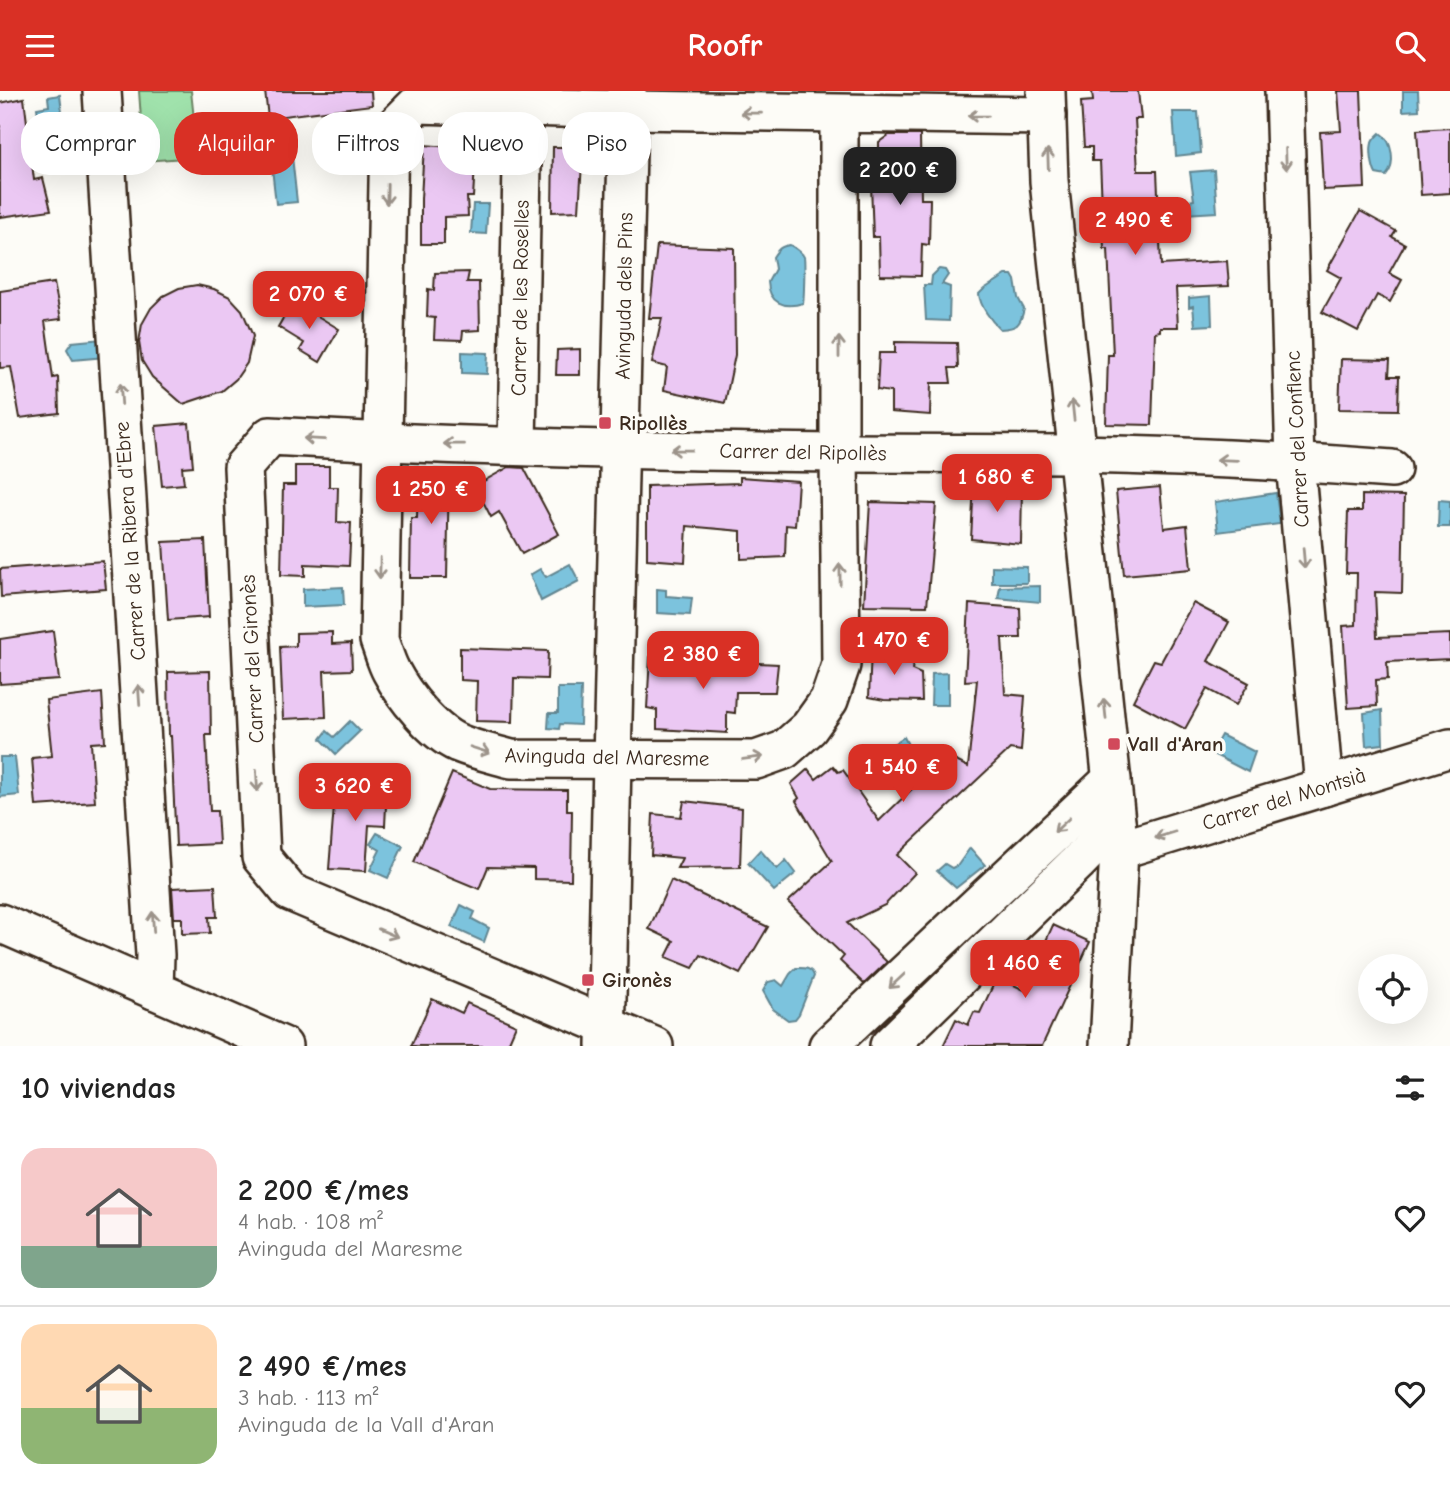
<!DOCTYPE html>
<html lang="es">
<head>
<meta charset="utf-8">
<style>
	body { margin:0; font-family:"Comic Neue",sans-serif; background:#f6f6f6; color:#222; height:100vh; display:flex; flex-direction:column; font-size:26px; white-space:nowrap }
	* { box-sizing:border-box; margin:0 }
	p { font-size:23px; color:#767676 }
	.icon { flex:none; width:38px; height:38px; fill:none; stroke:currentColor; stroke-width:2; stroke-linecap:round; stroke-linejoin:round }
	.map { position:relative; height:955px; overflow:hidden }
	.side { display:flex; flex-direction:column; background:#fff; flex:1 }
	.side>* { flex:none }
	.banner { position:absolute; left:21px; top:21px; width:700px; height:63px; display:flex; gap:14px }
	.tools { position:absolute; left:1358px; top:863px; display:grid; gap:14px }
	.tools a { display:grid; place-items:center; width:70px; height:70px; border-radius:50%; background:#fff; box-shadow:0 7px 28px #0002; font-size:35px }
	.price { position:absolute; translate:-50% -60px; padding:0 16px; border-radius:14px; background:#d93025; color:#fff; font-size:23px; line-height:46px; filter:drop-shadow(0 2px 4px #0008) }
	.price::after { content:''; position:absolute; left:50%; top:42px; width:21px; height:16px; margin-left:-10px; background:inherit; clip-path:polygon(0 0,100% 0,50% 100%) }
	.price.active { background:#222; color:#fff }
	ul { padding:0; list-style:none }
	li { display:flex; align-items:center; gap:21px; height:175px; padding:0 21px }
	li+li { border-top:2px solid #e0e0e0 }
	li span { display:grid; place-items:center; flex:none; width:196px; height:140px; border-radius:21px; color:#555 }
	li>.icon { margin-inline-start:auto }
	span .icon { width:84px; height:84px; fill:#fffc; stroke-width:1 }
	li b { font-size:30px }
	h2 { display:flex; justify-content:space-between; align-items:center; height:84px; padding:0 21px; font-size:30px }
	.tag { padding:0 24px; border-radius:28px; background:#fff; box-shadow:0 7px 28px #0002; font-size:24px; line-height:63px }
	.tag.active { background:#d93025; color:#fff }
	header { display:flex; justify-content:space-between; align-items:center; height:91px; padding:0 21px; background:#d93025; color:#fff; font-size:32px; font-weight:700 }
	.map>svg:first-child { display:block }
	.green { fill:#a0e2ac; stroke:#6e8665; stroke-width:2 }
	.water { fill:#7cc3dd; stroke:#628691; stroke-width:2 }
	.building { fill:#ebc8f3; stroke:#3b2a1e; stroke-width:2 }
	.lines { fill:none; stroke-linecap:round; stroke-linejoin:round }
	.minor-casing { stroke:#3b2a1e; stroke-width:42 }
	.minor { stroke:#fdfcf7; stroke-width:37 }
	.oneway { stroke:#9c938a }
	.poi-dot { fill:#d1495b; stroke:#fdfcf7; stroke-width:2.5 }
	.labels { text-anchor:middle; dominant-baseline:central; stroke-width:7; stroke-linejoin:round; paint-order:stroke }
	.street-label { font-size:21px; fill:#3b2a1e; stroke:#fdfcf7 }
	.poi-label { font-size:21px; font-weight:bold; fill:#3b2a1e; stroke:#fdfcf7; text-anchor:start }
</style>
</head>
<body>
<header><svg class="icon" aria-label="menu" viewBox="0 0 24 24"><path d="M4 6h16M4 12h16M4 18h16"/></svg>Roofr<svg class="icon" aria-label="search" viewBox="0 0 24 24"><circle cx="10" cy="10" r="6"/><path d="M15 15l6 6"/></svg></header>
<div class="map">
<svg width="1450" height="955" viewBox="0 0 1450 955">
	<rect width="100%" height="100%" fill="#fdfcf7"/>
	<filter id="ink" filterUnits="userSpaceOnUse"><feTurbulence type="fractalNoise" baseFrequency=".0143" numOctaves="2"/><feDisplacementMap in="SourceGraphic" scale="14" xChannelSelector="R" yChannelSelector="G"/><feConvolveMatrix kernelMatrix="1 2 1 2 8 2 1 2 1" color-interpolation-filters="sRGB"/></filter>
	<g filter="url(#ink)">
		<path class="green" d="M139 0H191L198 66 144 70Z"/>
		<g class="water">
			<path d="M1403 0H1418L1419 19 1403 20Z"/>
			<path d="M60 4 66 54 43 56 37 17 49 15 48 6Z"/>
			<path d="M1173 21H1198L1201 62 1176 65Z"/>
			<path d="M1380 42C1393 50 1396 74 1386 85L1376 83C1372 76 1370 60 1372 52 1373 48 1377 45 1380 42Z"/>
			<path d="M291 56 297 111 276 113 270 59Z"/>
			<path d="M1214 79 1217 121 1185 123 1184 111 1194 109 1190 81Z"/>
			<path d="M473 113H488L486 143 471 142Z"/>
			<path d="M790 154C795 157 802 161 804 166 805 169 804 208 803 212 784 218 769 212 768 191L775 178 773 166C778 158 781 155 790 154Z"/>
			<path d="M939 178 945 179 948 184 942 193 950 196 949 230 926 229 924 194H931L932 185Z"/>
			<path d="M1006 184H1012L1015 189 1018 207 1024 218C1020 235 1017 237 1000 238 991 230 980 215 979 203L984 198Z"/>
			<path d="M1211 205 1212 234 1195 235 1193 215 1189 216V207Z"/>
			<path d="M102 248 105 266 73 269 67 258 72 251Z"/>
			<path d="M462 261 488 262 487 283 462 282Z"/>
			<path d="M1276 402 1280 433 1218 441 1215 411Z"/>
			<path d="M1439 409 1450 410V436H1438Z"/>
			<path d="M570 473 579 490 541 510 530 484 540 478 546 486Z"/>
			<path d="M992 475 1027 476V492H992Z"/>
			<path d="M1040 495V511L998 507 1000 496Z"/>
			<path d="M343 496 344 514 303 516V498Z"/>
			<path d="M657 498 666 499V505L692 507 690 524 657 522Z"/>
			<path d="M948 582V614H931L932 583Z"/>
			<path d="M558 597H581L580 634 560 633 559 638 548 637 549 622H558Z"/>
			<path d="M1382 619 1383 653 1366 655 1364 622Z"/>
			<path d="M350 630 360 640 336 663 321 648 327 640 334 646Z"/>
			<path d="M1221 644 1255 661 1248 681 1211 662Z"/>
			<path d="M904 646 915 667 880 687 870 668Z"/>
			<path d="M0 666H15L19 704 0 706Z"/>
			<path d="M377 742 403 755 388 787 370 779 380 759 370 753Z"/>
			<path d="M970 757 985 774 956 797 937 780 945 773 952 777 958 774Z"/>
			<path d="M760 759 777 778 786 769 796 782 774 800 748 772Z"/>
			<path d="M461 814 475 821 472 828 489 837 484 851 451 836Z"/>
			<path d="M796 877C804 877 811 876 814 885L799 923 795 928 788 929 773 918 763 900 768 891 776 889 783 895 790 883Z"/>
		</g>
		<g class="building">
			<path d="M265 0H371L372 14 268 27Z"/>
			<path d="M1092 0H1138L1141 28H1135L1138 80H1157L1161 174 1227 170 1229 195 1176 197 1178 236H1160V240L1155 241 1152 334 1106 333 1108 264H1113L1108 158H1104L1100 70H1092V56H1084L1081 11 1093 10Z"/>
			<path d="M1338 0H1361L1365 97 1323 99 1320 41 1341 40Z"/>
			<path d="M24 7 34 89 43 87 51 119 0 126V12Z"/>
			<path d="M1450 37V102L1421 104 1417 39Z"/>
			<path d="M889 44H920L921 108H930L929 154 922 153 921 185 880 184 879 146H873L871 93H879V51Z"/>
			<path d="M450 52H481L480 74H475L473 106H467L468 125 444 126V153H421V108L424 54 451 56Z"/>
			<path d="M553 56H583L579 120 552 121Z"/>
			<path d="M1360 120 1396 140 1392 146 1405 153 1389 182 1402 189 1390 211 1377 204 1358 240 1322 221 1341 187 1327 179Z"/>
			<path d="M657 154 734 157 735 264 725 312 664 299 667 276 652 272 662 227H649Z"/>
			<path d="M469 181 467 191H479L480 239 463 240 462 249 434 248 435 227 427 226 428 198 434 199 435 182Z"/>
			<path d="M54 192 61 228 45 230 53 287 58 286 59 322 20 327 11 276 0 277V200Z"/>
			<path d="M197 194 214 198 230 206 242 219 253 245 247 272 236 288 222 300 183 313 152 286 142 270 139 251 142 233 151 217 163 205 179 197Z"/>
			<path d="M293 210 339 238 320 271 300 259 304 252 278 236Z"/>
			<path d="M895 251 957 252 958 277H949L951 292H931L930 324 891 321V301L877 299 879 262H895Z"/>
			<path d="M580 258V284H556L557 259Z"/>
			<path d="M1341 268 1390 269 1389 285H1399L1398 319 1339 318Z"/>
			<path d="M189 332 193 375 182 376 184 393 162 395 156 335Z"/>
			<path d="M295 375H329V396H338L337 431 351 432 349 475 305 473V485L281 484 283 394H295Z"/>
			<path d="M509 376 524 377 559 443 522 463 499 421 491 426 475 395Z"/>
			<path d="M418 378 449 379 447 487H410L411 427H417Z"/>
			<path d="M740 386 798 390 795 435 786 434 785 466 741 468V440L687 435 685 471 647 468V395L740 392Z"/>
			<path d="M974 393 1022 397 1021 453 971 448Z"/>
			<path d="M1160 396 1164 437 1187 434 1191 478 1124 484 1116 400Z"/>
			<path d="M1362 404 1404 405 1402 502 1375 501 1377 546 1450 543V568L1387 571 1388 588 1376 589 1377 615 1348 617 1343 535 1356 534 1357 482H1346L1348 420H1362Z"/>
			<path d="M870 411 936 413 927 515 864 514Z"/>
			<path d="M205 449 209 526 168 529 163 451Z"/>
			<path d="M103 470 106 498 1 506 0 478Z"/>
			<path d="M1193 512 1229 531 1208 570 1249 592 1236 614 1207 598 1185 638 1133 610 1154 569 1161 571Z"/>
			<path d="M969 513 1020 517 1021 547H1002L1005 603 1025 605 1021 660 1010 658 897 764 915 782 885 814 847 832 887 871 864 893 840 870 844 865 788 811 832 770 796 710 799 707 791 693 808 678 816 688 833 675 838 681 843 679 879 730 946 665 968 676 977 589 965 590Z"/>
			<path d="M53 540 59 589 0 593V548Z"/>
			<path d="M332 541V553L351 552 352 579 324 580 326 626 283 628 280 556 296 555V542Z"/>
			<path d="M460 557 548 560 547 588 514 587 513 631 476 630 477 590 460 589Z"/>
			<path d="M871 559 896 560 898 564 914 566 912 579 921 583 922 610 884 609 869 606Z"/>
			<path d="M650 566 778 573 775 601H736L735 622 727 621V642L657 638V619L647 617Z"/>
			<path d="M210 580 211 644H206L210 720H217L219 753 176 755 171 645H169L168 581Z"/>
			<path d="M102 602 105 651 91 652 95 711 36 715 32 667 52 665 46 609Z"/>
			<path d="M452 682 490 698 567 699V720H572L571 789 534 788V777L488 776 479 798 414 771Z"/>
			<path d="M336 690 387 694 385 735 369 734 366 780 329 778Z"/>
			<path d="M684 710 742 717 740 776 677 777 682 767 651 764 653 723 681 726Z"/>
			<path d="M671 789 768 836 740 883 701 864 693 877 666 866 674 850 649 838Z"/>
			<path d="M215 795 217 826H209L210 842 182 843V827H174L172 797Z"/>
			<path d="M1053 834 1090 851 1042 955H943L956 928 968 934 974 921 980 922 997 886 1024 899Z"/>
			<path d="M432 908 462 922 467 912 516 934 507 955H411Z"/>
		</g>
		<g class="lines">
			<defs>
				<g id="minor">
					<path d="M102 0 155 864 154 899"/>
					<path d="M1284 0 1295 371 1324 696"/>
					<path d="M1046 1 1049 90 1119 759 1109 955"/>
					<path d="M839 23V362L841 574 829 609 809 637 784 659 756 669 511 668C493 663 475 659 458 652 433 641 404 605 391 580 386 571 383 559 379 549L389 41 417 13 628 19 1047 25"/>
					<path d="M517 355 523 16"/>
					<path d="M1119 759 1450 657"/>
					<path d="M0 832 283 955"/>
					<path d="M606 955 612 669 628 19 627 0"/>
					<path d="M654 955 290 801 261 766 243 376 270 345C460 356 650 360 839 362 918 363 997 362 1076 363 1181 365 1287 370 1392 378"/>
					<path d="M828 955 1112 688"/>
					<path d="M889 955 1077 772 1116 732"/>
				</g>
			</defs>
			<use href="#minor" class="minor-casing"/>
			<use href="#minor" class="minor"/>
		</g>
		<defs><path id="oneway-shaft" d="M-6 0H5M1.5-3L5.5 0L1.5 3" fill="none" stroke-width="1.6" stroke-linecap="round" stroke-linejoin="round" transform="scale(1.75)"/></defs>
		<g class="oneway">
			<use href="#oneway-shaft" transform="translate(751 22) rotate(-179)"/>
			<use href="#oneway-shaft" transform="translate(978 25) rotate(-179)"/>
			<use href="#oneway-shaft" transform="translate(1048 68) rotate(-92)"/>
			<use href="#oneway-shaft" transform="translate(1286 68) rotate(88)"/>
			<use href="#oneway-shaft" transform="translate(387 103) rotate(91)"/>
			<use href="#oneway-shaft" transform="translate(839 256) rotate(-90)"/>
			<use href="#oneway-shaft" transform="translate(121 303) rotate(-94)"/>
			<use href="#oneway-shaft" transform="translate(1073 319) rotate(-96)"/>
			<use href="#oneway-shaft" transform="translate(314 348) rotate(-177)"/>
			<use href="#oneway-shaft" transform="translate(454 353) rotate(-179)"/>
			<use href="#oneway-shaft" transform="translate(681 359) rotate(-179)"/>
			<use href="#oneway-shaft" transform="translate(1227 369) rotate(-178)"/>
			<use href="#oneway-shaft" transform="translate(1304 467) rotate(85)"/>
			<use href="#oneway-shaft" transform="translate(380 477) rotate(91)"/>
			<use href="#oneway-shaft" transform="translate(840 483) rotate(-91)"/>
			<use href="#oneway-shaft" transform="translate(139 604) rotate(-94)"/>
			<use href="#oneway-shaft" transform="translate(1105 618) rotate(-96)"/>
			<use href="#oneway-shaft" transform="translate(480 659) rotate(18)"/>
			<use href="#oneway-shaft" transform="translate(753 667) rotate(-8)"/>
			<use href="#oneway-shaft" transform="translate(257 690) rotate(87)"/>
			<use href="#oneway-shaft" transform="translate(1062 734) rotate(137)"/>
			<use href="#oneway-shaft" transform="translate(1165 744) rotate(163)"/>
			<use href="#oneway-shaft" transform="translate(153 831) rotate(-94)"/>
			<use href="#oneway-shaft" transform="translate(388 842) rotate(23)"/>
			<use href="#oneway-shaft" transform="translate(897 890) rotate(137)"/>
		</g>
	</g>
	<g class="poi-dot">
		<rect x="598" y="325" width="14" height="14" rx="3.5"/>
		<rect x="1107" y="646" width="14" height="14" rx="3.5"/>
		<rect x="581" y="882" width="14" height="14" rx="3.5"/>
	</g>
	<g class="labels">
		<g class="street-label">
			<text transform="translate(624 205) rotate(-89)">Avinguda dels Pins</text>
			<text transform="translate(520 207) rotate(-89)">Carrer de les Roselles</text>
			<text transform="translate(1297 348) rotate(-93)">Carrer del Conflenc</text>
			<text transform="translate(803 361) rotate(1)">Carrer del Ripollès</text>
			<text transform="translate(130 450) rotate(-94)">Carrer de la Ribera d'Ebre</text>
			<text transform="translate(252 568) rotate(-93)">Carrer del Gironès</text>
			<text transform="translate(607 666) rotate(1)">Avinguda del Maresme</text>
			<text transform="translate(1284 708) rotate(-17)">Carrer del Montsià</text>
		</g>
		<g class="poi-label">
			<text x="619" y="332">Ripollès</text>
			<text x="1128" y="653">Vall d'Aran</text>
			<text x="602" y="889">Gironès</text>
		</g>
	</g>
</svg>
<div class="tools">
<a><svg class="icon" aria-label="locate" viewBox="0 0 24 24"><circle cx="12" cy="12" r="6"/><path d="M12 2v4M12 18v4M2 12h4M18 12h4"/></svg></a>
</div>
<b class="price active" style="left:900px;top:116px">2 200 €</b>
<b class="price" style="left:1135px;top:166px">2 490 €</b>
<b class="price" style="left:309px;top:240px">2 070 €</b>
<b class="price" style="left:997px;top:423px">1 680 €</b>
<b class="price" style="left:431px;top:435px">1 250 €</b>
<b class="price" style="left:894px;top:586px">1 470 €</b>
<b class="price" style="left:703px;top:600px">2 380 €</b>
<b class="price" style="left:903px;top:713px">1 540 €</b>
<b class="price" style="left:355px;top:732px">3 620 €</b>
<b class="price" style="left:1025px;top:909px">1 460 €</b>
<div class="banner">
<a class="tag">Comprar</a>
<a class="tag active">Alquilar</a>
<a class="tag">Filtros</a>
<a class="tag">Nuevo</a>
<a class="tag">Piso</a>
</div>
</div>
<section class="side">
<h2>10 viviendas<svg class="icon" aria-label="filters" viewBox="0 0 24 24"><path d="M4 7h16M4 17h16"/><circle cx="9" cy="7" r="2"/><circle cx="15" cy="17" r="2"/></svg></h2>
<ul>
<li><span style="background:linear-gradient(#f6c9c9 70%,#7fa58c 0)"><svg class="icon" aria-label="home" viewBox="0 0 24 24"><path d="M3 11l9-7 9 7M6 9v11h12V9"/></svg></span><div><b>2 200 €/mes</b><p>4 hab. · 108 m²</p><p>Avinguda del Maresme</p></div><svg class="icon" aria-label="heart" viewBox="0 0 24 24"><path d="M12 20l-8-8c-3-5 5-10 8-4 3-6 11-1 8 4z"/></svg></li>
<li><span style="background:linear-gradient(#ffd9b3 60%,#8fb573 0)"><svg class="icon" aria-label="home" viewBox="0 0 24 24"><path d="M3 11l9-7 9 7M6 9v11h12V9"/></svg></span><div><b>2 490 €/mes</b><p>3 hab. · 113 m²</p><p>Avinguda de la Vall d'Aran</p></div><svg class="icon" aria-label="heart" viewBox="0 0 24 24"><path d="M12 20l-8-8c-3-5 5-10 8-4 3-6 11-1 8 4z"/></svg></li>
</ul>
</section>
</body>
</html>
